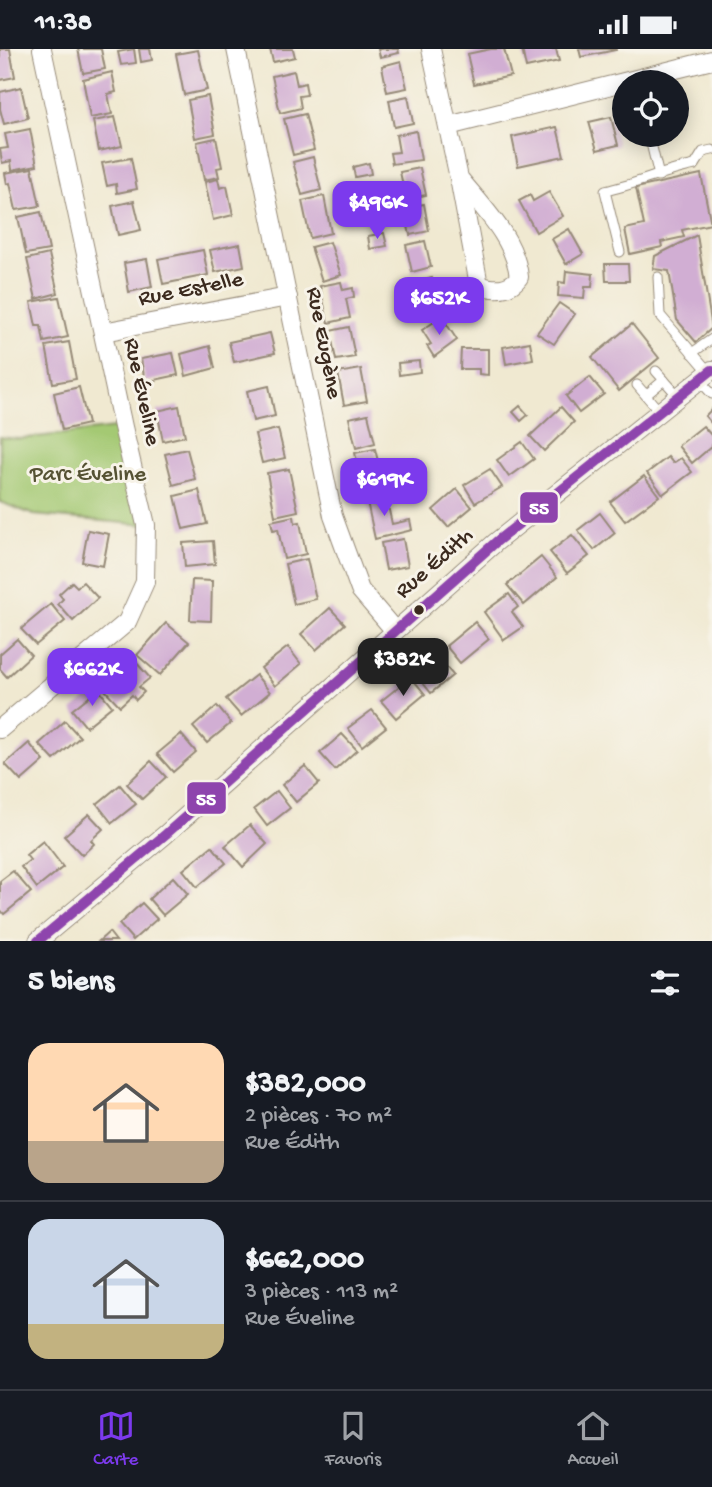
<!DOCTYPE html>
<html lang="fr">
<head>
<meta charset="utf-8">
<style>
	body { margin:0; font-family:"Gochi Hand",sans-serif; background:#20242c; color:#f1f3f6; height:100vh; display:flex; flex-direction:column; font-size:26px; white-space:nowrap }
	* { box-sizing:border-box; margin:0 }
	p { font-size:23px; color:#9ea1a6 }
	.icon { flex:none; width:38px; height:38px; fill:none; stroke:currentColor; stroke-width:2; stroke-linecap:round; stroke-linejoin:round }
	.map { position:relative; height:892px; overflow:hidden }
	.panel { display:flex; flex-direction:column; background:#171b24; flex:1 }
	.panel>* { flex:none }
	.buttons { position:absolute; left:612px; top:21px; display:grid; gap:14px }
	.buttons a { display:grid; place-items:center; width:77px; height:77px; border-radius:50%; background:#171b24; box-shadow:0 4px 18px #0003; font-size:35px }
	.price { position:absolute; translate:-50% -60px; padding:0 16px; border-radius:14px; background:#7c3aed; color:#fff; font-size:23px; line-height:46px; filter:drop-shadow(0 2px 4px #0008) }
	.price::after { content:''; position:absolute; left:50%; top:42px; width:21px; height:16px; margin-left:-10px; background:inherit; clip-path:polygon(0 0,100% 0,50% 100%) }
	.price.on { background:#222; color:#fff }
	ul { padding:0; list-style:none }
	li { display:flex; align-items:center; gap:21px; height:175px; padding:0 28px }
	li+li { border-top:2px solid #363941 }
	li span { display:grid; place-items:center; flex:none; width:196px; height:140px; border-radius:21px; color:#555 }
	li>.icon { margin-inline-start:auto }
	span .icon { width:84px; height:84px; fill:#fffc; stroke-width:1 }
	li b { font-size:30px }
	h2 { display:flex; justify-content:space-between; align-items:center; height:84px; padding:0 28px; font-size:30px }
	.status { display:flex; justify-content:space-between; align-items:center; height:49px; padding:0 35px; background:#171b24; direction:ltr }
	.status svg { height:19px; fill:currentColor }
	.tab-bar { display:flex; justify-content:space-around; align-items:center; height:98px; border-top:2px solid #363941; background:#171b24; font-size:19px; color:#9ea1a6 }
	.tab-bar a { display:grid; justify-items:center; gap:4px }
	.tab-bar .on { color:#7c3aed }
	.map>svg:first-child { display:block }
	.green { fill:#a4c973; stroke:#707a48; stroke-width:2 }
	.building { fill:#d1aed3 }
	.lines { fill:none; stroke-linecap:round; stroke-linejoin:round }
	.lane-casing { stroke:#968a78; stroke-width:11 }
	.street-casing { stroke:#968a78; stroke-width:20 }
	.lane { stroke:#fff; stroke-width:9 }
	.street { stroke:#fff; stroke-width:18 }
	.bus-1-casing { stroke:#f7f3e8; stroke-width:16 }
	.bus-1 { stroke:#8e44ad; stroke-width:10 }
	.bus-dot { fill:#3b2a1e; stroke:#f7f3e8; stroke-width:2.5 }
	.labels { text-anchor:middle; dominant-baseline:central; stroke-width:6; stroke-linejoin:round; paint-order:stroke }
	.street-label { font-size:23px; fill:#3b2a1e; stroke:#f7f3e8 }
	.park-label { font-size:23px; fill:#555233; stroke:#f7f3e8 }
	.line-badge { stroke:#f7f3e8; stroke-width:2.5 }
	.badge-label { font-size:19px; text-anchor:middle; font-weight:bold; fill:#fff }
</style>
</head>
<body>
<div class="status"><b>11:38</b><svg viewBox="0 0 49 12"><path d="M0 12V9h3v3zM5 12V6h3v6zM10 12V3h3v9zM15 12V0h3v12zM26 1h20v11H26zM47 4h2v5h-2z"/></svg></div>
<div class="map">
<svg width="712" height="892" viewBox="0 0 712 892">
	<rect width="100%" height="100%" fill="#f7f3e8"/>
	<filter id="ink" filterUnits="userSpaceOnUse"><feTurbulence type="fractalNoise" baseFrequency=".0143" numOctaves="2"/><feDisplacementMap in="SourceGraphic" scale="14" xChannelSelector="R" yChannelSelector="G"/><feConvolveMatrix kernelMatrix="1 2 1 2 8 2 1 2 1" color-interpolation-filters="sRGB"/></filter>
	<filter id="wash" filterUnits="userSpaceOnUse"><feTurbulence type="fractalNoise" baseFrequency=".00686" numOctaves="4" result="noise"/><feDisplacementMap in="SourceGraphic" scale="28" xChannelSelector="R" yChannelSelector="G"/><feGaussianBlur stdDeviation="1.57" result="paint"/><feColorMatrix in="noise" values="0 0 0 0 0 0 0 0 0 0 0 0 0 0 0 0 0 1.4 0 .05"/><feComposite in="paint" operator="in"/></filter>
	<g filter="url(#wash)">
		<rect width="100%" height="100%" fill="#f0e9d1"/>
		<path class="green" d="M123 378 146 476 34 466 0 453V388L19 390Z"/>
		<g id="blocks">
			<g class="building">
				<path d="M0 0H10L15 28 0 31Z"/>
				<path d="M78 0H101L105 20 83 24Z"/>
				<path d="M134 0 136 14 121 16 118 3Z"/>
				<path d="M139 0H150L152 11 141 13Z"/>
				<path d="M270 0H293L295 8 273 13Z"/>
				<path d="M378 0H398L399 4 380 8Z"/>
				<path d="M491 0H504L511 27 474 35 467 5Z"/>
				<path d="M522 0H556L559 12 526 19Z"/>
				<path d="M579 0H616V1L581 8Z"/>
				<path d="M198 1 207 41 184 46 176 5Z"/>
				<path d="M401 12 407 39 387 43 382 17Z"/>
				<path d="M294 22 297 36 305 34 307 46 299 47 301 59 280 64 272 27Z"/>
				<path d="M112 23 116 43 108 45 112 65 90 69 83 30Z"/>
				<path d="M21 38 28 69 4 75 0 60V43Z"/>
				<path d="M208 47 215 85 195 89 188 51Z"/>
				<path d="M408 47 413 74 394 78 389 51Z"/>
				<path d="M305 65 314 101 293 106 284 70Z"/>
				<path d="M115 68 122 97 99 102 93 72Z"/>
				<path d="M611 68 618 96 597 101 589 73Z"/>
				<path d="M557 78 564 107 518 117 512 88Z"/>
				<path d="M30 80 37 116 12 121 11 112 2 114 0 100 8 99 5 85Z"/>
				<path d="M416 82 421 111 392 115 390 104 399 103 396 86Z"/>
				<path d="M216 89 222 118 217 119 219 128 204 131 197 93Z"/>
				<path d="M313 108 321 141 302 146 293 113Z"/>
				<path d="M131 109 137 140 117 144 116 135 107 137 102 114Z"/>
				<path d="M369 114 371 125 355 128 353 118Z"/>
				<path d="M32 119 40 157 16 161 10 134 7 135 5 124Z"/>
				<path d="M420 119 426 146 406 150 400 123Z"/>
				<path d="M701 125 711 175 682 181 684 188 661 193 662 198 630 205 625 180 644 176 636 139Z"/>
				<path d="M218 130 220 139 227 137 233 166 213 171 205 133Z"/>
				<path d="M549 143 563 167 536 183 519 152 530 146 533 152Z"/>
				<path d="M324 147 331 184 310 189 302 152Z"/>
				<path d="M376 149 379 161 363 164 360 153Z"/>
				<path d="M134 152 141 181 118 186 112 157Z"/>
				<path d="M424 155 429 182 410 186 404 159Z"/>
				<path d="M41 163 49 201 26 205 18 168Z"/>
				<path d="M569 180 583 205 566 215 552 190Z"/>
				<path d="M384 184 387 197 370 200 368 187Z"/>
				<path d="M697 186 712 279 696 293 677 271 669 222 653 220 655 207Z"/>
				<path d="M425 192 431 218 412 223 406 196Z"/>
				<path d="M330 193 341 226 322 232 311 198Z"/>
				<path d="M240 195 244 217 215 223 210 201Z"/>
				<path d="M203 201 208 226 163 235 158 210Z"/>
				<path d="M49 205 58 244 36 250 27 210Z"/>
				<path d="M147 210 152 238 129 243 124 214Z"/>
				<path d="M605 215H628L629 232H606Z"/>
				<path d="M566 222 593 225 592 238H585L584 249 558 247 559 233 565 234Z"/>
				<path d="M432 229 438 255 419 259 413 233Z"/>
				<path d="M341 233 343 241 353 239 354 248 346 250 350 269 328 274 320 237Z"/>
				<path d="M59 248 68 288 44 293 41 277H36L31 253Z"/>
				<path d="M559 254 575 265 554 295 537 284Z"/>
				<path d="M442 268 457 291 434 308 427 297 431 295 422 281Z"/>
				<path d="M632 275 659 309 619 342 592 308Z"/>
				<path d="M349 278 355 308 336 311 330 282Z"/>
				<path d="M270 284 275 304 234 313 229 293Z"/>
				<path d="M69 293 76 330 53 334 46 297Z"/>
				<path d="M530 293 533 310 506 315 503 298Z"/>
				<path d="M210 297 215 319 186 327 181 305Z"/>
				<path d="M461 300H488V326L479 325V320H460Z"/>
				<path d="M173 304 178 326 145 333 141 310Z"/>
				<path d="M419 312 420 323 399 326 398 314Z"/>
				<path d="M361 320 367 352 344 356 338 324Z"/>
				<path d="M590 328 604 345 579 364 566 347Z"/>
				<path d="M269 337 275 367 253 372 247 342Z"/>
				<path d="M79 338 88 375 62 381 54 344Z"/>
				<path d="M179 357 185 387 163 392 157 362Z"/>
				<path d="M520 357 528 366 521 372 513 363Z"/>
				<path d="M561 358 574 373 544 402 530 387Z"/>
				<path d="M712 360V375L705 367Z"/>
				<path d="M368 365 375 394 356 399 349 369Z"/>
				<path d="M703 377 712 387V397L692 414 678 397Z"/>
				<path d="M278 380 285 409 262 414 255 385Z"/>
				<path d="M522 393 534 410 509 428 497 411Z"/>
				<path d="M187 400 195 430 173 436 165 405Z"/>
				<path d="M375 400 384 437 364 441 355 404Z"/>
				<path d="M668 408 673 414 681 409 692 423 663 445 647 424Z"/>
				<path d="M289 420 298 462 275 467 267 424Z"/>
				<path d="M490 420 502 438 475 454 464 436Z"/>
				<path d="M644 427 659 447 625 472 610 453Z"/>
				<path d="M457 440 472 458 448 478 433 461Z"/>
				<path d="M199 441 207 475 183 480 175 447Z"/>
				<path d="M385 443 392 475 410 471 412 481 375 490 366 448Z"/>
				<path d="M600 464 615 484 594 501 578 481Z"/>
				<path d="M294 467 295 474 300 473 306 505 284 510 278 480 273 481 271 472Z"/>
				<path d="M88 481 109 485 103 517 82 513Z"/>
				<path d="M572 486 589 507 567 524 550 503Z"/>
				<path d="M403 490 408 517 386 521 381 494Z"/>
				<path d="M213 492 215 515 185 518 183 494Z"/>
				<path d="M541 508 557 528 524 556 507 536Z"/>
				<path d="M307 510 316 550 294 555 285 515Z"/>
				<path d="M192 531 212 532 211 572 190 571Z"/>
				<path d="M72 533 77 538 83 533 98 549 73 572 58 555 63 550 59 545Z"/>
				<path d="M509 545 518 558 512 563 523 578 504 591 484 563Z"/>
				<path d="M51 555 65 572 36 596 21 580Z"/>
				<path d="M330 559 345 575 316 601 301 585Z"/>
				<path d="M475 573 489 590 460 614 446 597Z"/>
				<path d="M166 574 189 593 160 626 137 606Z"/>
				<path d="M17 590 31 606 7 628 0 620V605Z"/>
				<path d="M288 598 301 615 275 637 261 619Z"/>
				<path d="M437 607 453 626 431 644 415 624Z"/>
				<path d="M135 612 150 629 139 638 144 643 136 651 132 646 120 657 104 640Z"/>
				<path d="M256 626 270 643 241 667 226 650Z"/>
				<path d="M411 628 425 645 396 669 381 652Z"/>
				<path d="M98 640 112 657 86 678 72 661Z"/>
				<path d="M217 657 231 674 207 694 193 678Z"/>
				<path d="M372 661 386 678 362 697 348 679Z"/>
				<path d="M65 672 80 688 54 711 39 695Z"/>
				<path d="M181 685 196 703 173 723 157 705Z"/>
				<path d="M342 685 357 701 335 721 320 704Z"/>
				<path d="M29 694 44 712 21 732 5 715Z"/>
				<path d="M151 712 166 728 142 750 127 735Z"/>
				<path d="M305 717 319 734 296 753 282 736Z"/>
				<path d="M120 736 136 755 112 774 97 755Z"/>
				<path d="M277 742 290 759 267 777 254 760Z"/>
				<path d="M89 765 103 780 91 791 94 795 82 806 64 787Z"/>
				<path d="M250 776 267 795 243 818 225 797Z"/>
				<path d="M43 792 63 818 37 839 21 818 30 811 26 806Z"/>
				<path d="M212 797 226 814 197 838 183 821Z"/>
				<path d="M13 822 31 843 4 865 0 860V832Z"/>
				<path d="M173 828 188 845 163 866 149 850Z"/>
				<path d="M142 854 157 870 133 891 119 875Z"/>
				<path d="M109 883 116 892H99Z"/>
			</g>
		</g>
	</g>
	<g filter="url(#ink)">
		<use href="#blocks" fill-opacity="0" stroke="#968a78" stroke-width="2"/>
		<g class="lines">
			<defs>
				<g id="lane">
					<path d="M649 86 659 127"/>
					<path d="M620 203 605 142C637 135 664 122 695 116L703 103 712 101"/>
					<path d="M658 228 660 266 709 323"/>
					<path d="M692 304 712 290"/>
					<path d="M656 322 679 348"/>
					<path d="M699 331 712 345"/>
					<path d="M637 336 660 363"/>
					<path d="M646 346 664 331"/>
				</g>
				<g id="street">
					<path d="M236 0 333 467 360 541 395 582"/>
					<path d="M431 0 459 129 479 236C494 241 509 242 519 228 515 189 483 159 459 129"/>
					<path d="M448 77 712 11"/>
					<path d="M103 283 288 248"/>
					<path d="M0 680 127 573 145 533 146 476 123 378 42 0"/>
					<path d="M38 892 166 785 496 493 712 321"/>
				</g>
			</defs>
			<use href="#lane" class="lane-casing"/>
			<use href="#street" class="street-casing"/>
			<use href="#lane" class="lane"/>
			<use href="#street" class="street"/>
			<defs>
				<path id="bus-1" d="M38 892 166 785 496 493 712 321"/>
			</defs>
			<use href="#bus-1" class="bus-1-casing"/>
			<use href="#bus-1" class="bus-1"/>
		</g>
	</g>
	<circle class="bus-dot" cx="419" cy="561" r="6"/>
	<g class="labels">
		<g class="street-label">
			<text transform="translate(191 241) rotate(-11)">Rue Estelle</text>
			<text transform="translate(323 294) rotate(79)">Rue Eugène</text>
			<text transform="translate(141 343) rotate(78)">Rue Éveline</text>
			<text transform="translate(435 515) rotate(-41)">Rue Édith</text>
		</g>
		<g class="park-label">
			<text x="88" y="426">Parc Éveline</text>
		</g>
	</g>
	<g class="line-badge">
		<rect x="519" y="442" width="40" height="33" rx="7" fill="#8e44ad"/>
		<rect x="186" y="732" width="41" height="34" rx="7" fill="#8e44ad"/>
	</g>
	<g class="badge-label">
		<text x="539" y="465">55</text>
		<text x="206" y="756">55</text>
	</g>
</svg>
<div class="buttons">
<a><svg class="icon" aria-label="locate" viewBox="0 0 24 24"><circle cx="12" cy="12" r="6"/><path d="M12 2v4M12 18v4M2 12h4M18 12h4"/></svg></a>
</div>
<b class="price" style="left:377px;top:192px">$496K</b>
<b class="price" style="left:439px;top:288px">$652K</b>
<b class="price" style="left:384px;top:469px">$619K</b>
<b class="price on" style="left:403px;top:649px">$382K</b>
<b class="price" style="left:92px;top:659px">$662K</b>
</div>
<section class="panel">
<h2>5 biens<svg class="icon" aria-label="filters" viewBox="0 0 24 24"><path d="M4 7h16M4 17h16"/><circle cx="9" cy="7" r="2"/><circle cx="15" cy="17" r="2"/></svg></h2>
<ul>
<li><span style="background:linear-gradient(#ffd9b3 70%,#b9a48a 0)"><svg class="icon" aria-label="home" viewBox="0 0 24 24"><path d="M3 11l9-7 9 7M6 9v11h12V9"/></svg></span><div><b>$382,000</b><p>2 pièces · 70 m²</p><p>Rue Édith</p></div></li>
<li><span style="background:linear-gradient(#c9d6e8 75%,#c2b280 0)"><svg class="icon" aria-label="home" viewBox="0 0 24 24"><path d="M3 11l9-7 9 7M6 9v11h12V9"/></svg></span><div><b>$662,000</b><p>3 pièces · 113 m²</p><p>Rue Éveline</p></div></li>
</ul>
</section>
<nav class="tab-bar">
<a class="on"><svg class="icon" aria-label="map" viewBox="0 0 24 24"><path d="M3 6l6-2 6 2 6-2v14l-6 2-6-2-6 2zM9 4v14M15 6v14"/></svg>Carte</a>
<a><svg class="icon" aria-label="saved" viewBox="0 0 24 24"><path d="M7 4h10v16l-5-4-5 4z"/></svg>Favoris</a>
<a><svg class="icon" aria-label="home" viewBox="0 0 24 24"><path d="M3 11l9-7 9 7M6 9v11h12V9"/></svg>Accueil</a>
</nav>
</body>
</html>
